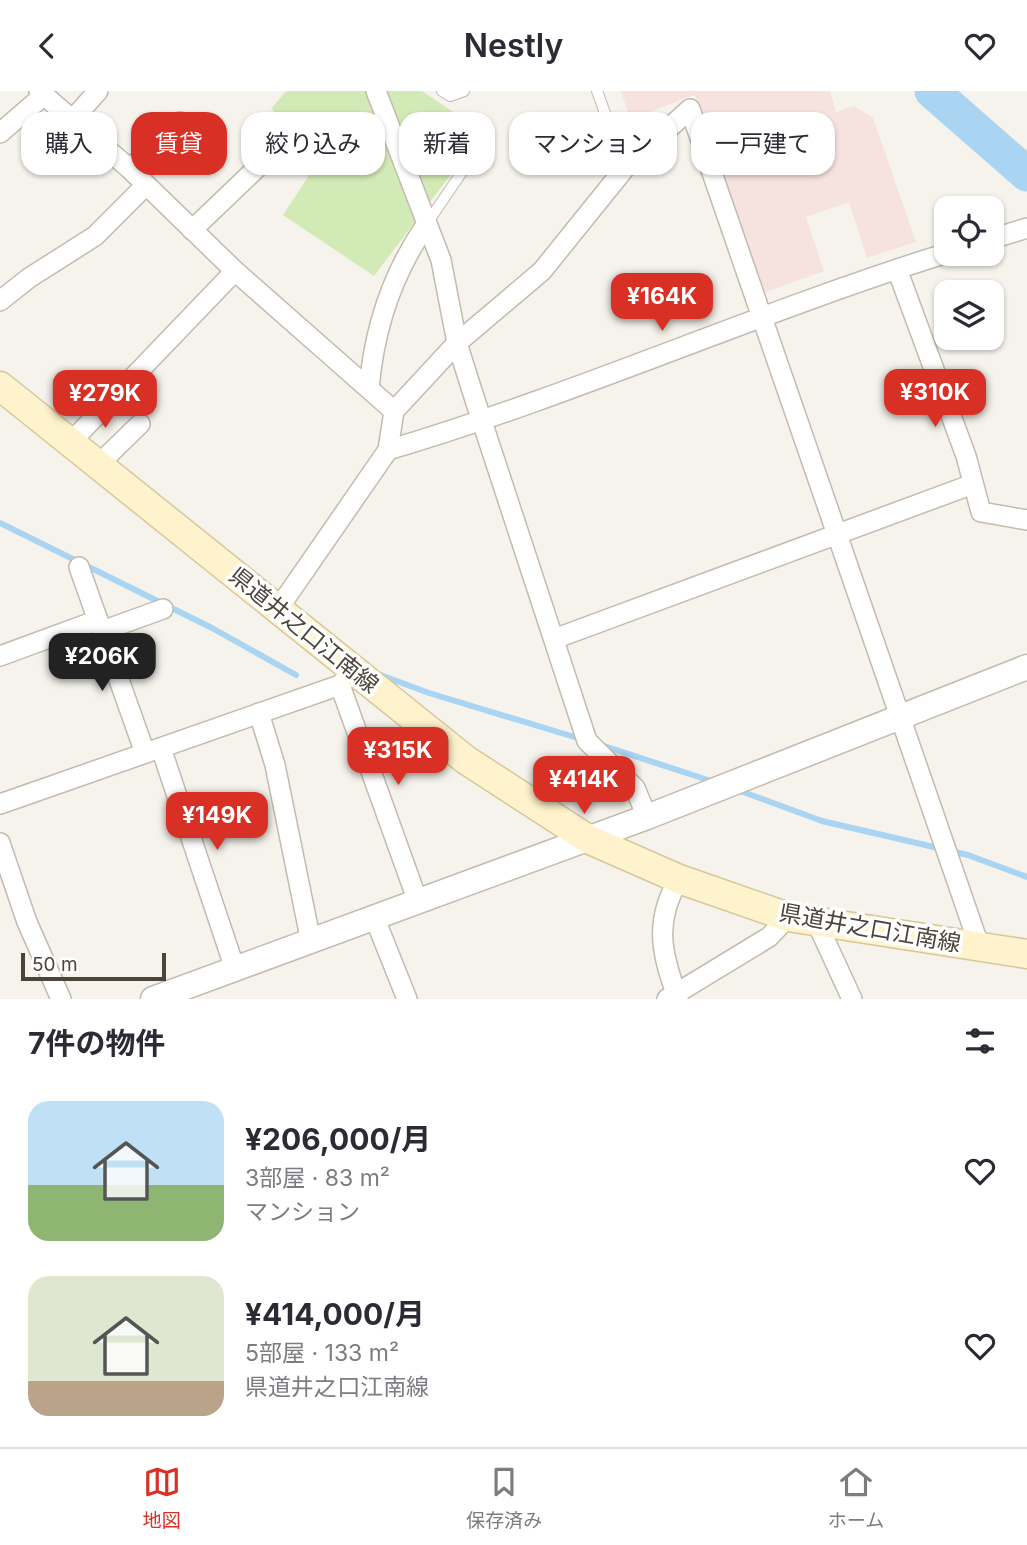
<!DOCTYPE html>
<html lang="ja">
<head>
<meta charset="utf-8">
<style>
	body { margin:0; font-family:Inter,"Noto Sans JP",sans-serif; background:#f2f2f3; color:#2b2b33; height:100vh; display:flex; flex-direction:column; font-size:26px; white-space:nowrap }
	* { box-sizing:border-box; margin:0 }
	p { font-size:23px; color:#7c7c81 }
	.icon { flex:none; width:38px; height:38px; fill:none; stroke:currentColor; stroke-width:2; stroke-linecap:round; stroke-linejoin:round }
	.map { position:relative; height:908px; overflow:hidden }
	.sheet { display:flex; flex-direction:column; background:#fff; flex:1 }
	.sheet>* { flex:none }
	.banner { position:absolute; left:21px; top:21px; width:985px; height:63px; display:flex; gap:14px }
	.buttons { position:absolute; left:934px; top:105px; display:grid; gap:14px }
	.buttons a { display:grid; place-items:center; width:70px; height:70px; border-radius:14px; background:#fff; box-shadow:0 2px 5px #0004; font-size:35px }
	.scale { position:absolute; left:21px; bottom:18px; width:145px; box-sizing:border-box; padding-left:7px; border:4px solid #4b4439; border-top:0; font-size:19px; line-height:24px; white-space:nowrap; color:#4b4439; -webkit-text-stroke:5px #fff; paint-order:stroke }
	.price { position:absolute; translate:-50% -60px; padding:0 16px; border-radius:14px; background:#d93025; color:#fff; font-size:23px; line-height:46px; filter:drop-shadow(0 2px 4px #0008) }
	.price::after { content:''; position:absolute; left:50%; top:42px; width:21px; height:16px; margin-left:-10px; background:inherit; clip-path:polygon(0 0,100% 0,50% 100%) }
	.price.current { background:#222; color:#fff }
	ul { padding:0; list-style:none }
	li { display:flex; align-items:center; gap:21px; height:175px; padding:0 28px }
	li span { display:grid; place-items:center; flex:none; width:196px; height:140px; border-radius:21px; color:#555 }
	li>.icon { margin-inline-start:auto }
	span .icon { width:84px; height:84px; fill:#fffc; stroke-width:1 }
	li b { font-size:30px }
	h2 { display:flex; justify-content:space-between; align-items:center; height:84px; padding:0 28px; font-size:30px }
	.pill { padding:0 24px; border-radius:21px; background:#fff; box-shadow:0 2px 5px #0004; font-size:24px; line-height:63px }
	.pill.current { background:#d93025; color:#fff }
	header { display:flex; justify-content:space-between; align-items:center; height:91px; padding:0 28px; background:#fff; font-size:32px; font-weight:600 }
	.tab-bar { display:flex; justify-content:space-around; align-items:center; height:98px; border-top:2px solid #e1e1e2; background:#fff; font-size:19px; color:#7c7c81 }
	.tab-bar a { display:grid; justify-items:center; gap:4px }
	.tab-bar .current { color:#d93025 }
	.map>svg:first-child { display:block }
	.medical { fill:#f6e3e0 }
	.green { fill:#d2eab5 }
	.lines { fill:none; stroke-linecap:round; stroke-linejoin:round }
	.stream { stroke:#a9d4f2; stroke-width:6 }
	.river { stroke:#a9d4f2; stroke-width:35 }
	.service-casing { stroke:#c2bbae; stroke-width:12 }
	.minor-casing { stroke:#c2bbae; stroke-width:22 }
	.tertiary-casing { stroke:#c2bbae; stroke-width:27 }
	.secondary-casing { stroke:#d6c79b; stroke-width:31 }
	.service { stroke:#fff; stroke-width:10 }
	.minor { stroke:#fff; stroke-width:19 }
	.tertiary { stroke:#fff; stroke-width:24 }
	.secondary { stroke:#fff3cd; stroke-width:28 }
	.labels { text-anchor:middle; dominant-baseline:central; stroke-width:7; stroke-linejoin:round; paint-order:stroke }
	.street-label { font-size:23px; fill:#4b4439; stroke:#fff }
</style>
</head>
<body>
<header><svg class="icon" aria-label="back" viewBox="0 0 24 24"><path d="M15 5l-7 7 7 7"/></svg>Nestly<svg class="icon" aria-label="heart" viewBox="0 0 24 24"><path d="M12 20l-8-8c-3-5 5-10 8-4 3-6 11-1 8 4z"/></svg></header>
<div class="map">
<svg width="1027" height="908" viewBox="0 0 1027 908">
	<rect width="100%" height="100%" fill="#f6f3ec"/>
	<path class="medical" d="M621 0H830L836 21 854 15 873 27 916 151 867 167 849 111 806 126 824 180 763 202 695 4 630 28Z"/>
	<path class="green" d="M286 0H422L483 41 374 185 283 124 323 63 271 18Z"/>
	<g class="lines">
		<g class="stream">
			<path d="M0 432 212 537 296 584"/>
			<path d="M378 583 429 602 581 648"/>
			<path d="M598 653 714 691"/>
			<path d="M738 699 822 730 968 764 1027 786"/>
		</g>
		<path class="river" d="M932 0 1027 83"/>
		<defs>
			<g id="service">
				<path d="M442 0 450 5 464 0"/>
				<path d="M597 0 613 44 646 58"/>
				<path d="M428 131 479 56"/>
			</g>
			<g id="minor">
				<path d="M39 0 130 78 235 180 394 320"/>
				<path d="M376 0 441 169 457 252 475 309 587 650 635 697 647 726"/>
				<path d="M74 27 98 0"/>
				<path d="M0 42 44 4"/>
				<path d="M130 78 180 31 208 58"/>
				<path d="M192 139 262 72"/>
				<path d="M992 148 1027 137"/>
				<path d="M897 178 966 365 981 421 1027 429"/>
				<path d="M0 210 29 187 95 145 146 94"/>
				<path d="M369 298C374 238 392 183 426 134"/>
				<path d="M69 353 235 180"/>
				<path d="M388 359C577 303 758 221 947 162"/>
				<path d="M98 374 140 333"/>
				<path d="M79 476 145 662"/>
				<path d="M278 518 388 359 394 320 457 252 542 180 625 77 690 18 980 857"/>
				<path d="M102 540 163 518"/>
				<path d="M554 548 973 393"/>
				<path d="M0 565 98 529"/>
				<path d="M340 594 418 811"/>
				<path d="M259 622 275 674 311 851"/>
				<path d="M161 657 235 878"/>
				<path d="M0 713 340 594 353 580"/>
				<path d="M0 752 27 831 61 908"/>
				<path d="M375 828 407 908"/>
				<path d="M816 830 852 908"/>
				<path d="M667 908 769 846 788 826"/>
				<path d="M678 908C662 864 653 831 679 788"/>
			</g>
			<path id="tertiary" d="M153 908 647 726 1027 576"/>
			<path id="secondary" d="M0 295 466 669 588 748 679 788 788 826 1027 863"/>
		</defs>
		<use href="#service" class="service-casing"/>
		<use href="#minor" class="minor-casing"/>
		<use href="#tertiary" class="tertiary-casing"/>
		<use href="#secondary" class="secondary-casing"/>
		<use href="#service" class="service"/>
		<use href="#minor" class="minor"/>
		<use href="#tertiary" class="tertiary"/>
		<use href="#secondary" class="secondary"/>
	</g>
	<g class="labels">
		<g class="street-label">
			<text transform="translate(304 539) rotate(39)">県道井之口江南線</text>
			<text transform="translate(870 837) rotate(10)">県道井之口江南線</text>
		</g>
	</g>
</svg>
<div class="buttons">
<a><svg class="icon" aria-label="locate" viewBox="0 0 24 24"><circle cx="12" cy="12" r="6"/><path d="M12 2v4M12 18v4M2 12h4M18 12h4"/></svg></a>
<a><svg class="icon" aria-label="layers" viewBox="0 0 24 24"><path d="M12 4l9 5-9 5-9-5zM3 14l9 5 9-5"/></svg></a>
</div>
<div class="scale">50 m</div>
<b class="price" style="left:662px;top:242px">¥164K</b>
<b class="price" style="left:935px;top:338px">¥310K</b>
<b class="price" style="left:105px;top:339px">¥279K</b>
<b class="price current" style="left:102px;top:602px">¥206K</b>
<b class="price" style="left:398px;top:696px">¥315K</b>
<b class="price" style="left:584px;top:725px">¥414K</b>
<b class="price" style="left:217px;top:761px">¥149K</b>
<div class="banner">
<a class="pill">購入</a>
<a class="pill current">賃貸</a>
<a class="pill">絞り込み</a>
<a class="pill">新着</a>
<a class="pill">マンション</a>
<a class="pill">一戸建て</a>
</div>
</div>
<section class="sheet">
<h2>7件の物件<svg class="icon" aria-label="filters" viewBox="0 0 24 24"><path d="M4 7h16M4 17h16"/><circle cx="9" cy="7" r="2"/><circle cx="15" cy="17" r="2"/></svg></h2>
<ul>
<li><span style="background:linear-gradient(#bfe0f5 60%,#8fb573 0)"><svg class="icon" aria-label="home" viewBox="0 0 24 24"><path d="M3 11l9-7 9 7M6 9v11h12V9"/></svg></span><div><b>¥206,000/月</b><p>3部屋 · 83 m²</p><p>マンション</p></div><svg class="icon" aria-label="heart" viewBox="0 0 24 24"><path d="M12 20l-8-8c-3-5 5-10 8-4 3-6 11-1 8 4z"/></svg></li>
<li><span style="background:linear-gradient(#dfe7d0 75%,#b9a48a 0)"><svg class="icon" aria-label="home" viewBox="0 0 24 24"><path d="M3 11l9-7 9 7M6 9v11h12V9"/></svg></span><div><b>¥414,000/月</b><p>5部屋 · 133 m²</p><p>県道井之口江南線</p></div><svg class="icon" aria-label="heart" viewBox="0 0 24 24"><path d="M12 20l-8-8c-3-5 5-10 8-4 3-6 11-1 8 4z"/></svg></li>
</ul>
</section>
<nav class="tab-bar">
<a class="current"><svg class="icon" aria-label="map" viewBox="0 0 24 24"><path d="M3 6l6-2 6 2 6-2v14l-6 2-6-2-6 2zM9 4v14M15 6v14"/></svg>地図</a>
<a><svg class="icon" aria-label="saved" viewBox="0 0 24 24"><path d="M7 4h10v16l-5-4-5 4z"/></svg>保存済み</a>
<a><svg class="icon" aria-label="home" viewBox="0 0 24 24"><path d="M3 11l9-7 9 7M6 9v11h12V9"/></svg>ホーム</a>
</nav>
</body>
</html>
